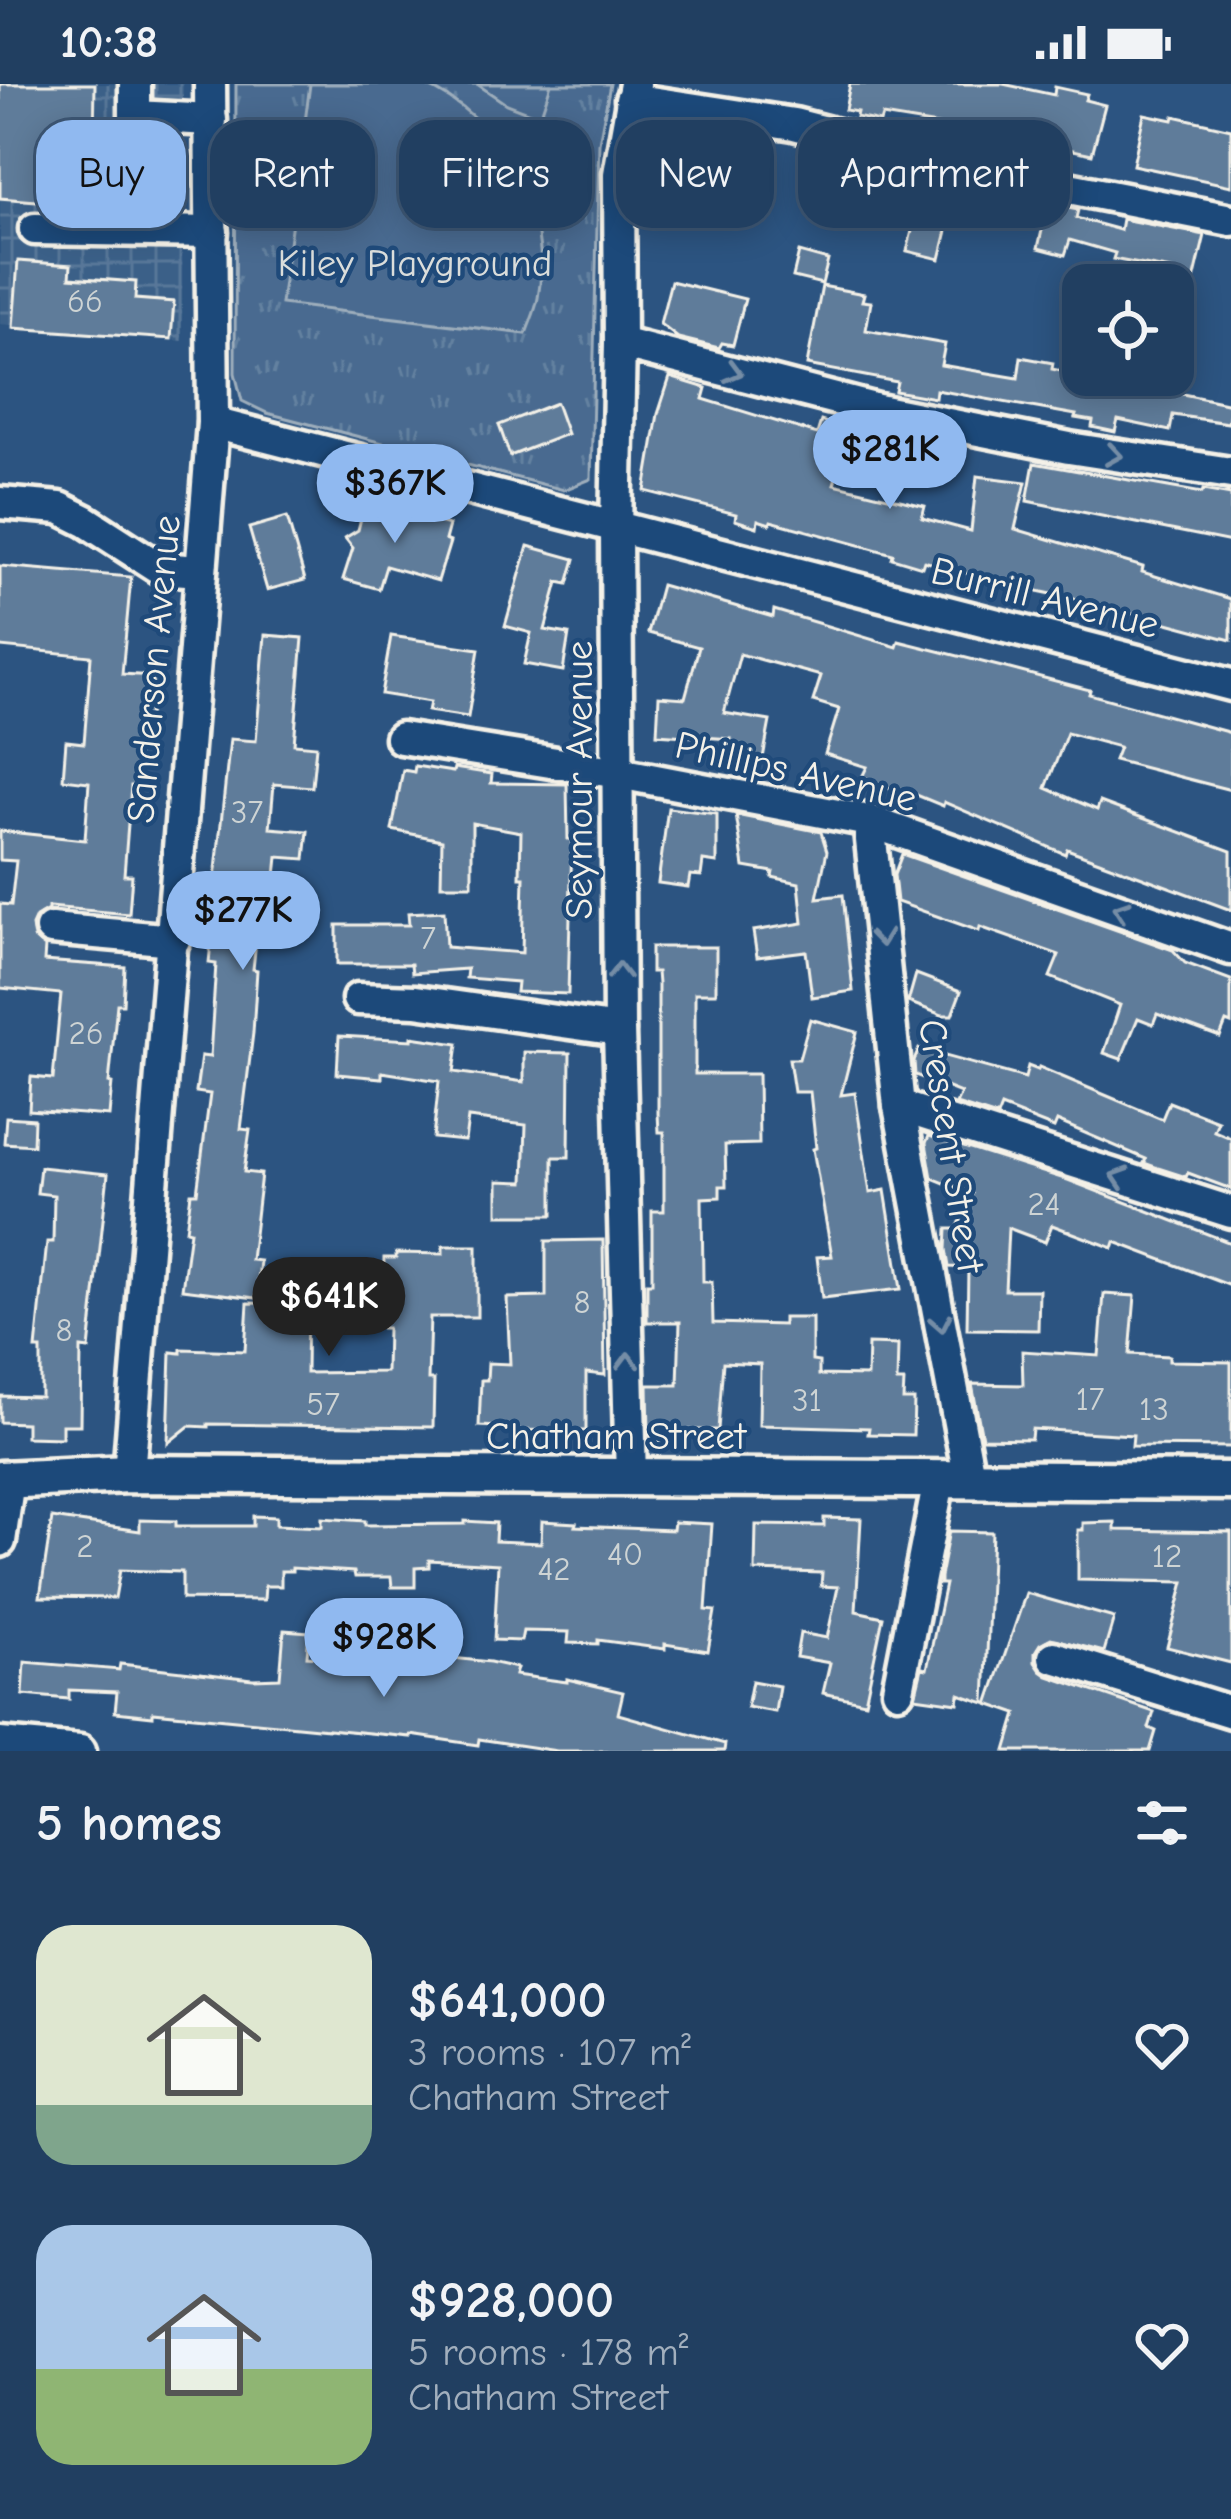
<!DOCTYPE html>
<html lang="en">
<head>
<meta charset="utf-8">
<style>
	body { margin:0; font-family:"Comic Neue",sans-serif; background:#294667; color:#f1f3f6; height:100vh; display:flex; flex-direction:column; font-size:45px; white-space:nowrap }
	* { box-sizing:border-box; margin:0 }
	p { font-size:39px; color:#a2afbd }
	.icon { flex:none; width:66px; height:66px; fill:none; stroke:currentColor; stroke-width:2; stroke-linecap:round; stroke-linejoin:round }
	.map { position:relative; height:1667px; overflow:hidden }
	.side { display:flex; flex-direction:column; background:#213f61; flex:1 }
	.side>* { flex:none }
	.banner { position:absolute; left:36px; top:36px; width:1161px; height:108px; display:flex; gap:24px }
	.fabs { position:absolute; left:1062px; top:180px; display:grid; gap:24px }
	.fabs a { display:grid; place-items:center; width:132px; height:132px; border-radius:24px; background:#213f61; box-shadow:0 6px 30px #0003,0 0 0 3px #3e5876; font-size:60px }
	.price { position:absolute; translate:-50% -102px; padding:0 27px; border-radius:42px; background:#90b9f0; color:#111; font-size:39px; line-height:78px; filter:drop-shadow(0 3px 6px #0008) }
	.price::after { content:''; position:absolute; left:50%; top:72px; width:36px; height:27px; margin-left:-18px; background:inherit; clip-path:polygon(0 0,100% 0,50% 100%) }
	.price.active { background:#222; color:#fff }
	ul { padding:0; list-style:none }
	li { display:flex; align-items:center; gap:36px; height:300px; padding:0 36px }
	li span { display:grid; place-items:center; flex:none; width:336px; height:240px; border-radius:36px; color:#555 }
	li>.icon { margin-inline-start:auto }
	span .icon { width:144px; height:144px; fill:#fffc; stroke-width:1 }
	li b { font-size:51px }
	h2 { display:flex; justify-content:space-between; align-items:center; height:144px; padding:0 36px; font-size:51px }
	.tag { padding:0 42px; border-radius:36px; background:#213f61; box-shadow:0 6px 30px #0003,0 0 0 3px #3e5876; font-size:42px; line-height:108px }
	.tag.active { background:#90b9f0; color:#111 }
	.status { display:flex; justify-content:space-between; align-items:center; height:84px; padding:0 60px; background:#213f61; direction:ltr }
	.status svg { height:33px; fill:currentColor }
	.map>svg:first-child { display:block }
	.industrial { fill:url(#industrial-grid) }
	.grass { fill:url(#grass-tufts); stroke:#9eaebc; stroke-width:3 }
	.pitch { fill:#496b90; stroke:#9eaebc; stroke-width:3 }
	.building { fill:#5e7b9a; stroke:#f4f1e8; stroke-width:3 }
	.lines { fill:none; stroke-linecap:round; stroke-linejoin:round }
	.minor-casing { stroke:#f4f1e8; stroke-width:39 }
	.major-casing { stroke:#f4f1e8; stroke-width:45 }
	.minor { stroke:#1f4a7a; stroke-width:30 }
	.major { stroke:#1f4a7a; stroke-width:36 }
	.oneway { stroke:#748da6 }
	.labels { text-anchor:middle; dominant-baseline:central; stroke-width:9; stroke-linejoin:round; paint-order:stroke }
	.number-label { font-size:33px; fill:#ced4d4 }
	.park-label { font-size:39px; fill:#dadddb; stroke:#1f4a7a }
	.street-label { font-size:39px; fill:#f4f1e8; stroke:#1f4a7a }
</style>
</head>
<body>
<div class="status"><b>10:38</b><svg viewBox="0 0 49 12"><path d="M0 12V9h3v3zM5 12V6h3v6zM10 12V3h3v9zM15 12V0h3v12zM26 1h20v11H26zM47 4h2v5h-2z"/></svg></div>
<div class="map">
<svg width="1231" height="1667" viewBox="0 0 1231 1667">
	<defs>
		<pattern id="industrial-grid" width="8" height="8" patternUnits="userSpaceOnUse" patternTransform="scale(3)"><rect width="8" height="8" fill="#3b6088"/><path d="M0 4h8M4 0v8" fill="none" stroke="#587799"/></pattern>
		<pattern id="grass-tufts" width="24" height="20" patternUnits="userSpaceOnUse" patternTransform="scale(3)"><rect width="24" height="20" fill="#496b90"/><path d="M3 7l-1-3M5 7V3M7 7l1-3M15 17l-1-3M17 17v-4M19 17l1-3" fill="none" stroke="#6481a0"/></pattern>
	</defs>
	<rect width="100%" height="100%" fill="#2c5481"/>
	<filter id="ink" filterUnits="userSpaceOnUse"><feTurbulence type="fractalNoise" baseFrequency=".00833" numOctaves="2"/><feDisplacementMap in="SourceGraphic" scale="24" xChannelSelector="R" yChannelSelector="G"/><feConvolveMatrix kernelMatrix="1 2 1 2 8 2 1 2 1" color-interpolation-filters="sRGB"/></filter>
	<g filter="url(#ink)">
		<path class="industrial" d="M0 0H183L182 257 0 240Z"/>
		<path class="grass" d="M236 0H610L599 59 591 395 564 406 267 329 242 317 235 289Z"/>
		<g class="pitch">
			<path d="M310 0H422C501 32 554 130 538 214 536 226 530 238 526 250L281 220Z"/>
			<path d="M477 0H551L540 33 506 20Z"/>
		</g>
		<g class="building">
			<path d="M0 0H95L94 53H103L98 122 0 114Z"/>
			<path d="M850 0H1003L1054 11 1055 3 1087 10 1085 16 1105 21 1092 70 1007 52 1006 56 968 48V46L882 32 880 38 856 33 857 28 845 26Z"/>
			<path d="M1144 30 1173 36 1174 32 1231 45V102L1133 81Z"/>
			<path d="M689 60 746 72 737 114 680 101Z"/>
			<path d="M871 82 958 102 940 175 907 167 913 143 861 132Z"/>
			<path d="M1048 120 1078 126 1076 134 1120 146 1122 135 1205 151 1193 201 1169 195 1171 186 1113 175 1115 169 1070 156 1065 171 1038 164Z"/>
			<path d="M799 168 828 176 822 200 793 193Z"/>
			<path d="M18 177 71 181 70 193 136 198 135 215 174 218 171 255 13 244Z"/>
			<path d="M671 197 745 215 733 261 722 259 719 264 678 254 660 240Z"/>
			<path d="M822 202 864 210 862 217 871 218 866 246 945 260 941 281 1018 294 1021 273 1053 279 1052 285 1080 291H1146L1144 302 1231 320 1228 339 1173 331 1170 347 1118 336 1115 348 1092 343 1093 337 1075 334 1076 331 936 306 935 314 895 307 897 298 807 281Z"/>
			<path d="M670 293 706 304 703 315 817 350 821 337 851 346 834 400 925 422 922 434 971 447 977 392 1026 398 1015 445 1143 483 1142 488 1231 515V556L1089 518 1000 499 924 477 922 483 892 474 893 470 771 437 770 440 758 436 757 443 735 436 736 430 645 407 658 330Z"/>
			<path d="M556 319 567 350 510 372 499 341Z"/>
			<path d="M1034 379 1202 409 1203 406 1231 411V458L1027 417Z"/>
			<path d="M365 419 449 441 445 456 450 458 438 497 386 482 379 505 343 495 353 464 345 454 358 446Z"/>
			<path d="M287 433 305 496 267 506 249 444Z"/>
			<path d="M528 462 575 475 568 500 558 498 545 546 569 550 563 587 524 580 531 549 505 542Z"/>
			<path d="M0 482 131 493 122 590 153 592 148 642H140L135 702H131L124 791H132L129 830 48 823V826L36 833 32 842 34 854 45 863 44 877 125 883 123 920H117L109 999H112L109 1032 29 1026 31 993 53 995 61 910 0 904V820L11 821 16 777 0 776V747L85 756 89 698 63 695 66 657 84 659 91 572 0 563Z"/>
			<path d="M661 501 773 533 774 526 897 563 899 557 1006 584 1090 606 1089 610 1231 649V706L1114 676 1119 663 1067 649 1046 704 1097 726 1100 718 1231 767V826L1067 765 1065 770 944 718 943 722 902 705 900 709 862 693 867 683 825 670 839 625 813 617 821 592 740 570 724 629 770 637 763 674 729 668 731 655 657 650 659 612 685 614 699 563 648 549Z"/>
			<path d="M265 551 303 554 294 660 316 662 312 703 274 700 270 744 308 747 305 775 278 773 271 839 258 838 253 885 257 886 253 949 241 1045 250 1046 244 1088 261 1090 251 1176 260 1177 256 1214 182 1205 190 1147 186 1146 191 1109H197L210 1010 196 1008 201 972 210 973 216 880 209 879 215 814H213L230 655 256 657Z"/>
			<path d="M391 552 479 565 468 633 428 627 430 618 381 610Z"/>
			<path d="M415 682 453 688 454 684 492 690 491 699 567 700 568 755H572L568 910 516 908 517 898 466 894 467 885 412 889 411 880H337V841H409L408 829 444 827 446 863 522 869 524 793H520L521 748 472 739V801H441L442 756 392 746 403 686 414 688Z"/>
			<path d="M668 724 717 730V779L703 777 701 792 690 791 688 803 658 799Z"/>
			<path d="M736 731 821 748 827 767 817 814 843 811 853 907 812 913 806 867 757 873 753 847 803 839 799 799 772 793 773 788 744 783Z"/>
			<path d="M902 770 1173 866 1185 879 1231 896V940L1226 938 1220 953 1157 930 1153 940 1138 934 1121 975 1104 969 1120 921 1050 893 1059 871 980 843 979 847 897 818 894 791Z"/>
			<path d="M651 863H716V909H695V990H758L759 1060 725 1061 726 1102H720V1113L702 1114 703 1198H712L713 1239 783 1241V1234H812V1277L819 1278V1291L867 1292 868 1260 898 1261 897 1298H904L903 1316H914L913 1351 868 1350 869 1344 759 1341 760 1280 723 1278 718 1346H686V1358L656 1357 649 1351 648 1301H678L680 1238H647V1199H652V1127H664V1048H659L658 1029V900L657 888H651Z"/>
			<path d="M916 890 961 907 952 931H942L908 918Z"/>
			<path d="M810 935 857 948 841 1011 855 1009 870 1109 885 1106 901 1205 822 1214 817 1173 832 1172 813 1065 816 1064 810 1008H794L789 975H799Z"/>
			<path d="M339 952 412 956V953L458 960 454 988 524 998V968L570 969 569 1073H553V1131H498V1097L524 1098 526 1041 468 1034 465 1057 433 1054 439 997 382 988V994L337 990Z"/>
			<path d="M919 965 1025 994 1028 982 1038 986 1039 983 1162 1035 1169 1018 1218 1037 1214 1047 1231 1054V1105L1188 1089 1186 1093 1158 1084 1144 1079 1146 1075 1057 1037 1054 1044 1001 1023 997 1033 956 1020 961 1009 915 991 914 977Z"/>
			<path d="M6 1033 34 1035 33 1061 4 1059Z"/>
			<path d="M929 1052 1068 1096 1231 1159V1202L1115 1158 1113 1164 1052 1141 1045 1158 1008 1144 1005 1206H1039L1038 1246 967 1245 968 1184 949 1183 946 1165 947 1145H957L972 1110 932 1094 926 1059Z"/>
			<path d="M40 1083 108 1090 89 1265 81 1264 80 1341H62V1354L26 1353V1339L0 1338V1312L41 1313V1265H36L47 1158H53L54 1111 37 1109Z"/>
			<path d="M603 1156 605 1291 586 1289V1347L498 1346V1343L479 1342 481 1296H487L488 1279 510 1280 507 1214 546 1213V1157Z"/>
			<path d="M443 1162H477V1233H430L428 1296H434L433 1343 208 1340V1343L189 1342 168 1359 171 1268 181 1269V1265L245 1267 248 1219 307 1220 306 1289 386 1288 387 1244H382L384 1174H396V1169L443 1170Z"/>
			<path d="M1104 1210 1135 1212 1130 1270 1169 1272V1277L1231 1278V1363L1132 1362 1133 1351 1032 1345 1031 1355 982 1354 972 1300 1023 1301 1022 1267 1099 1272Z"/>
			<path d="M253 1432 276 1433V1441L322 1443V1434L365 1437V1441L465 1440V1437L496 1439 495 1457 541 1459 542 1437 576 1439 575 1442 673 1446 674 1438 712 1440 706 1526 715 1527 708 1567 665 1560V1565L598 1556V1560L568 1559 569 1548 523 1547 521 1557 494 1556 498 1480 429 1476V1483L415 1484V1503H392L391 1493H355L354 1488 292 1484V1487H281V1502H265L264 1516 182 1515V1488L120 1486 115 1514 40 1513 52 1434 140 1447V1436L176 1437V1442H253Z"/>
			<path d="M824 1434 861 1435 856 1527 883 1533 865 1618 823 1609 830 1579 796 1573 800 1549 827 1554 838 1503 821 1502 822 1489 755 1487 756 1441 824 1442Z"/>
			<path d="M1115 1438V1446L1231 1448V1579L1167 1563 1184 1498 1078 1496V1446H1083V1439Z"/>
			<path d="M949 1447 992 1448 985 1619 959 1610 958 1619 915 1613 922 1584 927 1585 945 1500H940V1493Z"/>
			<path d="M1026 1509 1114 1534 1104 1568 1051 1554 1040 1560 1035 1568V1578L1041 1587 1048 1592 1154 1628 1149 1644 1156 1647 1150 1667H1006L1017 1630 988 1620Z"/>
			<path d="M284 1546 309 1548 307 1572 415 1580 420 1547 445 1551 442 1573 490 1578 517 1584 515 1591 567 1598V1595L623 1608 618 1630 725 1660 724 1667H557L479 1655 478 1661 411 1651V1653L153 1628V1632L115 1628 117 1608 69 1606V1615L23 1611 25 1578 119 1586 120 1580 253 1595 280 1594Z"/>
			<path d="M752 1597 779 1602 775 1628 747 1623Z"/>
		</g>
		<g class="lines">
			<defs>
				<g id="minor">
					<path d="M135 0V32L211 36"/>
					<path d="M631 15 794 40 957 82 1231 136"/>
					<path d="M35 145 212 148"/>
					<path d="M620 259 878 326 1069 364 1231 389"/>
					<path d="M213 339 1231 601"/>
					<path d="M0 419 60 424 86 437 159 484 200 487"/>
					<path d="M401 654 619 689 869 737 1231 865"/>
					<path d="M869 737 899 1022 970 1397"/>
					<path d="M51 845 174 856"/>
					<path d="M358 915 416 917 619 946"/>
					<path d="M899 1022 1231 1128"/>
					<path d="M129 1390 213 339 210 0"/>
					<path d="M631 1394 619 946 616 444 620 259 619 90 635 0"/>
					<path d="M0 1457 9 1396"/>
					<path d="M1054 1573 1231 1628"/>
					<path d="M898 1606 939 1397"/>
					<path d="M0 1660 80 1667"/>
				</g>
				<path id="major" d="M0 1396 129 1390 1231 1397"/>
			</defs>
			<use href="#minor" class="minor-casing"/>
			<use href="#major" class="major-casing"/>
			<use href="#minor" class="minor"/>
			<use href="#major" class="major"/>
		</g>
		<defs><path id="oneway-chevron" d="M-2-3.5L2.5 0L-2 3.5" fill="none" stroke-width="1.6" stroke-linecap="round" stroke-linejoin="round" transform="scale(3)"/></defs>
		<g class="oneway">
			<use href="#oneway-chevron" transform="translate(734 288) rotate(15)"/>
			<use href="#oneway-chevron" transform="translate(1114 371) rotate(9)"/>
			<use href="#oneway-chevron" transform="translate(1121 826) rotate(-161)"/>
			<use href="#oneway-chevron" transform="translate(881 854) rotate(84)"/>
			<use href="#oneway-chevron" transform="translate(619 887) rotate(-90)"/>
			<use href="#oneway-chevron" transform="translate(1119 1093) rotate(-162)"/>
			<use href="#oneway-chevron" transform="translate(941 1239) rotate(79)"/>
			<use href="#oneway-chevron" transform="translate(628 1277) rotate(-91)"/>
		</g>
	</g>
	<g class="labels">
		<g class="number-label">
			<text x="85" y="217">66</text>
			<text x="247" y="728">37</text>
			<text x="428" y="854">7</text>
			<text x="86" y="949">26</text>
			<text x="1044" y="1120">24</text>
			<text x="582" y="1218">8</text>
			<text x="64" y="1246">8</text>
			<text x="1090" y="1315">17</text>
			<text x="807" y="1316">31</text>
			<text x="323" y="1320">57</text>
			<text x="1154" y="1325">13</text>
			<text x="85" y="1462">2</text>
			<text x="625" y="1470">40</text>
			<text x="1167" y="1472">12</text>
			<text x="554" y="1485">42</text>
		</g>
		<g class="park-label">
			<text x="415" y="179">Kiley Playground</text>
		</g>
		<g class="street-label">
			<text transform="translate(1045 514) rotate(14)">Burrill Avenue</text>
			<text transform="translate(154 585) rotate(-85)">Sanderson Avenue</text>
			<text transform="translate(796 688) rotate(13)">Phillips Avenue</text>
			<text transform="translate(579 696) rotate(-90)">Seymour Avenue</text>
			<text transform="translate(951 1062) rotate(81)">Crescent Street</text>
			<text x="616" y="1352">Chatham Street</text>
		</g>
	</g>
</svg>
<div class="fabs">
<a><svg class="icon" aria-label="locate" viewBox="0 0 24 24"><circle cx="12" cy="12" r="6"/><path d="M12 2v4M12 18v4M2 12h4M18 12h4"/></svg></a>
</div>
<b class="price" style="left:890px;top:428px">$281K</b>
<b class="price" style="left:395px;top:462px">$367K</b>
<b class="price" style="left:243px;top:889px">$277K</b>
<b class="price active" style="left:329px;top:1275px">$641K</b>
<b class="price" style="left:384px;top:1616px">$928K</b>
<div class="banner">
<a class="tag active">Buy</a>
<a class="tag">Rent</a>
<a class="tag">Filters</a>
<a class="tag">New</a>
<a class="tag">Apartment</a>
</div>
</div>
<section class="side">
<h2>5 homes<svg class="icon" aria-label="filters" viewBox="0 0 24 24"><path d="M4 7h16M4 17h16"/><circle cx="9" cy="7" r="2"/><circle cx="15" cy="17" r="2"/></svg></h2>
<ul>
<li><span style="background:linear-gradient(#dfe7d0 75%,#7fa58c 0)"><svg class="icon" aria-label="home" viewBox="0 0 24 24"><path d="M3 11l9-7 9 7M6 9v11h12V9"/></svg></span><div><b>$641,000</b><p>3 rooms · 107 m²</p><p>Chatham Street</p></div><svg class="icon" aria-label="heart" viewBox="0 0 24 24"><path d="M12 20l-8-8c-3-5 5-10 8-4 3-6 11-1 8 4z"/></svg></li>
<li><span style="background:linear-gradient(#a9c7e8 60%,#8fb573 0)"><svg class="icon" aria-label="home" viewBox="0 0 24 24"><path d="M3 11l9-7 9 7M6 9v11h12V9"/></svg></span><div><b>$928,000</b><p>5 rooms · 178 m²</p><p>Chatham Street</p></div><svg class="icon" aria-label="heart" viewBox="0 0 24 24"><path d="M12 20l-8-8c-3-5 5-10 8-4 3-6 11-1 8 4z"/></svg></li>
</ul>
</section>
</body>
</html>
